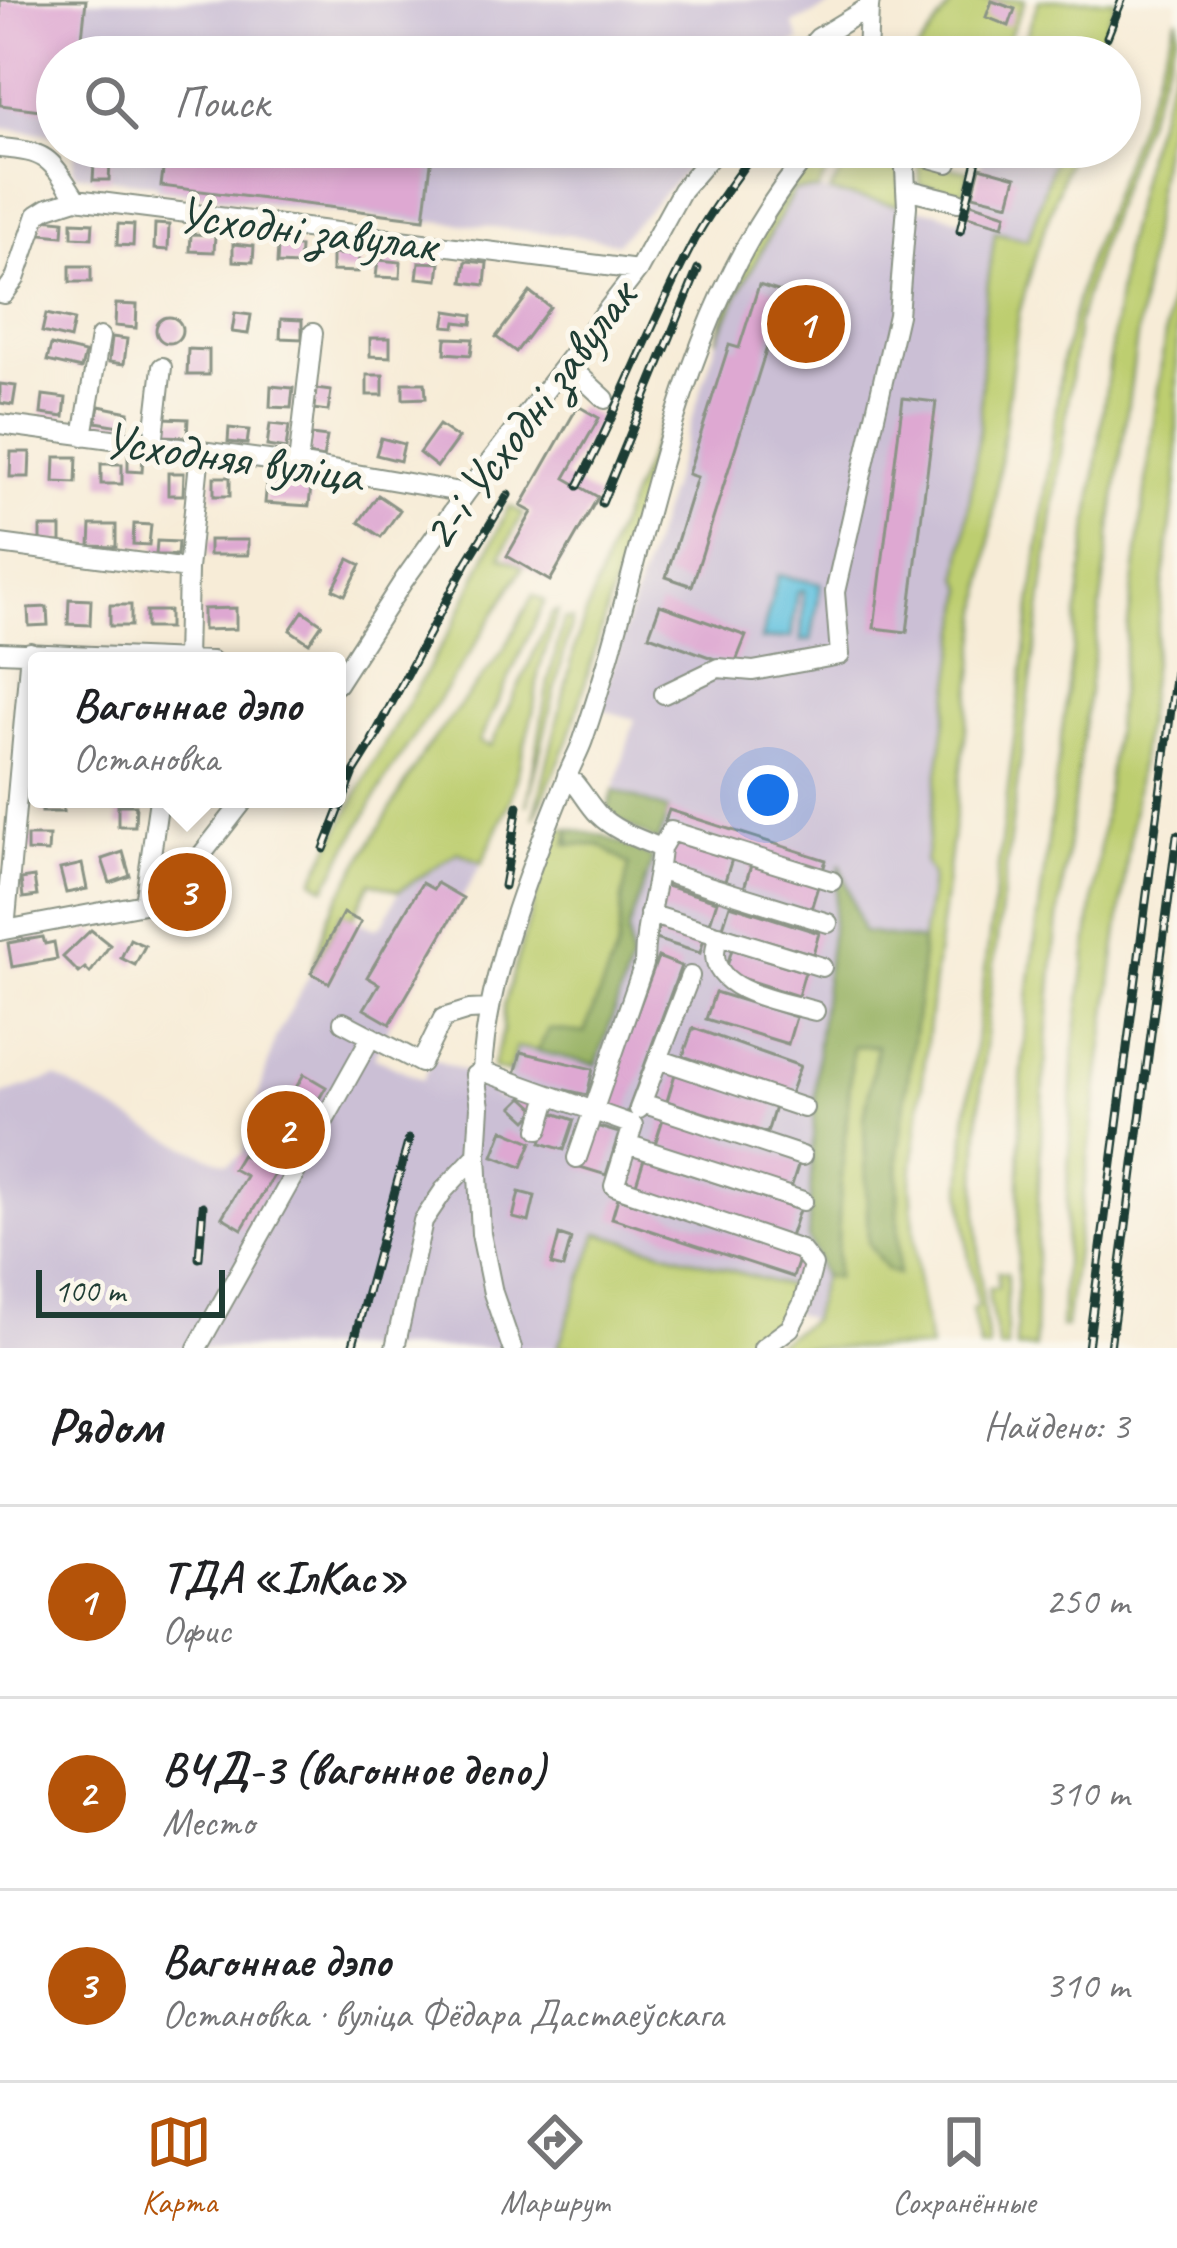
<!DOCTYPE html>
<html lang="ru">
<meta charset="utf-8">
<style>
:root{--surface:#fff;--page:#f2f2f2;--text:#202124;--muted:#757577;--line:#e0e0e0;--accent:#b45309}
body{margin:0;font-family:Caveat,sans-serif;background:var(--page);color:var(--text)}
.scale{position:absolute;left:36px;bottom:30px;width:189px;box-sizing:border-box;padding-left:12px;border:6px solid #1f3d34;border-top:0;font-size:33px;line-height:42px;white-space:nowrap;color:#1f3d34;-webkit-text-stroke:9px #fbf7ec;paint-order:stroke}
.you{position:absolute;left:768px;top:795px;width:42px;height:42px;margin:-30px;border:9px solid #fff;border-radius:50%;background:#1a73e8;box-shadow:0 0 0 18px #1a73e833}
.badge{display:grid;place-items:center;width:78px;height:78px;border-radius:50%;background:var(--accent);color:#fff;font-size:39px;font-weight:700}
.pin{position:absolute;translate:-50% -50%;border:6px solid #fff;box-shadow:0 3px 12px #0006}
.popup{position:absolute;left:28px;top:652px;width:318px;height:156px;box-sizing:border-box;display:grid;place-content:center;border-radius:12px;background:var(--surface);filter:drop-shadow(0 3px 9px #0005);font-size:39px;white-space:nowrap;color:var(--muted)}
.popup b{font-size:45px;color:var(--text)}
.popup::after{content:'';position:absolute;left:50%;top:100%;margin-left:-24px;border:24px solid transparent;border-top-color:var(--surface)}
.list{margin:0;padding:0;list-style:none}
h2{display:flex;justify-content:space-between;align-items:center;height:156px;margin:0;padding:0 48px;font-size:51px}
h2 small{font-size:39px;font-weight:400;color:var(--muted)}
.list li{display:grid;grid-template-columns:78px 1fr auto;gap:36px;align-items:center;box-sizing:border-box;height:192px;padding:0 48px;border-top:3px solid var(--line)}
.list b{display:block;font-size:45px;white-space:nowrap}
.list p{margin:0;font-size:39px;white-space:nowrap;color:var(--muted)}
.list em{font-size:39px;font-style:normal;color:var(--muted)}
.icon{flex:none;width:66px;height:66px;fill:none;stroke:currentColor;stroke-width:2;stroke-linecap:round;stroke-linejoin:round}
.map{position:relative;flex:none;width:1177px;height:1348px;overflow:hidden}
.search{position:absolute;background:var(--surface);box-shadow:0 6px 18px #0003;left:36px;right:36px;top:36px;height:132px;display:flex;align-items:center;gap:30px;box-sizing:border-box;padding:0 42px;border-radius:66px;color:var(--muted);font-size:45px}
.sheet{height:732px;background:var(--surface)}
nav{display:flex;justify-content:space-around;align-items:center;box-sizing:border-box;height:168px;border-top:3px solid var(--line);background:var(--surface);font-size:33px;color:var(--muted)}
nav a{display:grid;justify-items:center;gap:6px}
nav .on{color:var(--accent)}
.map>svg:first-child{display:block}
.industrial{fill:#cbbfd5}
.green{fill:#bdce70;stroke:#6e8652;stroke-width:3}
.forest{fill:#96b162;stroke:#5a774b;stroke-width:3}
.water{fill:#61c1df;stroke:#407f8a;stroke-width:3}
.building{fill:#dea8d2}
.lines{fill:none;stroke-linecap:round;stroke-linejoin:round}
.minor-casing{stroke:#8b9486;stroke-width:22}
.minor{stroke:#fff;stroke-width:18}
.rail-casing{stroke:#1f3d34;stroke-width:9}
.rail{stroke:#fbf7ec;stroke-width:4.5;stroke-dasharray:14;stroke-linecap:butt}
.labels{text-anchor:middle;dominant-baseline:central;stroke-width:10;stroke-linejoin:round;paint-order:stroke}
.street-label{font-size:51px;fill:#1f3d34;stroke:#fbf7ec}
</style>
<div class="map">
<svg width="1177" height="1348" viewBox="0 0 1177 1348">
<rect width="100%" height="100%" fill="#fbf7ec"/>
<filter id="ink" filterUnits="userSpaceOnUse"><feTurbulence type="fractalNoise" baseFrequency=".00833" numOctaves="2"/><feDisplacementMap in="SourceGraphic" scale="24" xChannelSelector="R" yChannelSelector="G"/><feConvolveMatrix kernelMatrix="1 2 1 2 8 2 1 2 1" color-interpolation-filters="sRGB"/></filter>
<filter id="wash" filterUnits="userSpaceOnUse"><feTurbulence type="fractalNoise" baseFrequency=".004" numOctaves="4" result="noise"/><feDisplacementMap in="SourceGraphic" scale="48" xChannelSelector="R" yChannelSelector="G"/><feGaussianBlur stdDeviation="2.7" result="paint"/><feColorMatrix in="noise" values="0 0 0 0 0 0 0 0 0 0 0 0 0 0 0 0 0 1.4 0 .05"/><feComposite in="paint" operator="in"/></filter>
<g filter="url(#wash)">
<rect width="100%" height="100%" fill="#f7ecd7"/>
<path class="industrial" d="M0,0H842L793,24L800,41L775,51L777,57H57V135L0,128Z
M76,147H707L617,243L585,237L433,221L429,224L156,189V185L76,174L73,168Z
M986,147H1058L1028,241L995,233L984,312L980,427L959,577L965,588L925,862L933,875L922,941L863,932L840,868L818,1043L808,1237L823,1276L811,1320L598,1233L558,1348H0V1095L56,1077L145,1127L204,1155L228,1164L242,1154L275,1039L343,913L375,929L383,924L399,891L458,852L482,863L390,1024L374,1057L423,1080L432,1059L475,1075L501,1101L516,1047L631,962L628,930L668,810L614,790L635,719L599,709L717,341L739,292L794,189L830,192L936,212L962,220L967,216Z"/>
<path class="green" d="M955,0H1025L1000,57H913Z
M1039,0H1116L1094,57H1018Z
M1177,17V32C1144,129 1102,224 1078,324C1056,493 1034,662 1011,831C989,1002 961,1175 989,1348H980L972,1309L978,1307L968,1253L962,1189L966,1120L1062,362L1085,269Z
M1177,56V78L1161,160L1058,919C1042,1063 1037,1203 1035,1348H1016L1021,1084L1029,989L1124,248L1147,149Z
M855,147H900L902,206L830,192Z
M1058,147H1073L1037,250L1019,313L933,987L911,1184L918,1285L930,1348H769L811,1320L823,1276L836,1277L840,1197L853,1045L878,1046L864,1119L898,1274V1152L921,979L922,941L932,875L925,862L965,589L959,577L980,427L984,312L995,232L1028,240Z
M919,161L969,171L964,192L920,185Z
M813,166L826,173L818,190H794L739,292L717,340L736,274L796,175Z
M1177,240V478L1066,1327H1061L1074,1049Z
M663,421L568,741L534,818L576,643L612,541Z
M509,506L523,513L501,556L523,567L467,658L388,775L325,888L313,880L372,765L455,622Z
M533,595L545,601L479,742L491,746L553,612L558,611L538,674L534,709L510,801L482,863L458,852L399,891L371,882L353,918L342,913L311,973L328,916L425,750L504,650Z
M564,619L572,620L527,806L548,683Z
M556,827L569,829L566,844L600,845L629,865L622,900L618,947L584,1034L549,1030L537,1051L516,1047L509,1073L492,1068L503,1031L504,1005Z
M598,1233L801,1290L784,1325L754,1348H558Z
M998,1272L1007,1273V1348H999L989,1300V1288H998Z"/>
<path class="forest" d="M614,790L669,810L658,842L606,813Z
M569,829L602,835L653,858L628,930L631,962L596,1065L537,1051L549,1029L584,1033L618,947L622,900L629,865L600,845H569Z
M840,864L863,932L922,941L921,979L898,1152V1275L887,1270L868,1243L864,1119L877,1046H853L840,1197L836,1278L823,1276L808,1238L818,1043Z"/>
<path class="water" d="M778,575L821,584L811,640L801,641L804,590L798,591L791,637L761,640Z"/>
<g id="blocks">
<path class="building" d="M0,0H86L80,57H57V112L0,105Z
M992,1L1015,9L1009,26L986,17Z
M95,147H111L109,180H93Z
M166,147H366L432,155L424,219L161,186Z
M980,167L1016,177L1009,204L973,195Z
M971,203L1006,214L1003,226L967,216Z
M42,219L64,221L63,236L41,234Z
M72,222L93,223L92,238L72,237Z
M118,224L134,225L133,246L117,245Z
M155,224L169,225L168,250L154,249Z
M191,234L215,235L214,252L190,251Z
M233,244L254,246L253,262L233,261Z
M278,246L300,247L299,265L277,264Z
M332,254L359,255L358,272L332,271Z
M378,260L401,262L400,278L376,277Z
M466,261L487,263L485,285L463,282Z
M419,262L440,263L438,280L417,278Z
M70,266H91V282H70Z
M759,285L784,293L692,586L666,577L697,477L688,474L729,345L739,348Z
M530,292L550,307L516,352L496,337Z
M116,304L137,305L136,328L115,326Z
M447,311L473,315L472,324L456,322L455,327L444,326Z
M806,312L824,317L814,355L796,350Z
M235,313L251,315L248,334L232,332Z
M46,314L74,320L70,339L42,332Z
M156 330a13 13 0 1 1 26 0a13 13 0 1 1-26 0Z
M281,319L302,320V339L280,338Z
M112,337L127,339L124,364L109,362Z
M370,338H390V357L370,356Z
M446,338L473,339L471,355L445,353Z
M51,345L85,353L81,369L47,361Z
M188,349L209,350V375H187Z
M367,375H383V395H367Z
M403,383H425L426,398L403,399Z
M0,384L16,386L13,405L0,403Z
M271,386L293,388L291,408L270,407Z
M316,389L331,391L328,411L313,409Z
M43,395L66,398L64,417L41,414Z
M903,398L936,402L907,632L874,628Z
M99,406L129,412L126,427L96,422Z
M578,406L599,418L565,478L598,497L550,581L507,556L532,512L521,506Z
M163,418L188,419L187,437L162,436Z
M270,424L289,426L286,449L267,446Z
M439,425L458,438L437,467L419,453Z
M229,428L249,430L247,444L228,442Z
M311,435L327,437L323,458L308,455Z
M381,438L404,444L400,461L376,455Z
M11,452H30L29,477H10Z
M128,454L143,455L142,472L128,471Z
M55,457H77L76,483L54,482Z
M101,464H122V484H101Z
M168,473H184L183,495H168Z
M214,477H230V496H214Z
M267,482L311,486L309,506L265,503Z
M378,495L400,510L381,537L359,522Z
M134,524L151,525L149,545L133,544Z
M91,525H116V547L90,546Z
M40,527H61V542H40Z
M209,540H248V555H209Z
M157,541L178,542L177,555H156Z
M349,559L361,565L345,595L333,589Z
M69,599L91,600L90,625L68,624Z
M110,605H131V626H110Z
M660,605L746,636L734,666L649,635Z
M47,607L48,625L29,626L28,608Z
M236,608V629L203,630V609Z
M146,611H169V628H146Z
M303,611L322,624L309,643L290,630Z
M42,799H63V812H42Z
M118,805H136L135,826H118Z
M669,810L826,860L823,870L665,821Z
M27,836H49L48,852L27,851Z
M672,841L732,859L724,884L664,866Z
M123,852L130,876L110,883L102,859Z
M752,862L819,883L811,909L744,888Z
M82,864L87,889L66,893L60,869Z
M34,877L37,896L23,898L21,879Z
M422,883L433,889L437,883L463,898L390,1024L364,1009L379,984L367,977Z
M663,885L717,901L709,926L656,910Z
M730,905L819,933L813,954L723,927Z
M343,913L361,922L329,983L311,973Z
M659,926L704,939L700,953L655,939Z
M91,930L110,945L90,973L85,968L79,973L63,957Z
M43,937L45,944L54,942L57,959L12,967L8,943Z
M130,939L145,946L135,965L121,958Z
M732,949L805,972L798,996L725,973Z
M658,957L681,966L627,1113L603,1105Z
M715,992L796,1017L788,1044L706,1019Z
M693,1028L800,1066L790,1094L683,1056Z
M521,1052L593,1069L587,1095L514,1078Z
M304,1074L326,1087L242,1229L222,1217L246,1176L233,1169L242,1154L253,1161Z
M675,1074L775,1107L767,1133L667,1101Z
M523,1097L537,1110L527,1120L513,1107Z
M551,1112L574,1120L564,1150L541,1143Z
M663,1119L799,1163L791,1188L655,1144Z
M593,1125L619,1133L606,1175L580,1167Z
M503,1130L532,1142L522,1167L493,1156Z
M644,1159L799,1210L790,1237L635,1187Z
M519,1192L535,1196L529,1222L513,1218Z
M618,1198L800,1257L793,1277L612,1218Z
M559,1235L571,1239L563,1268L551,1265Z"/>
</g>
</g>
<g filter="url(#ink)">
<use href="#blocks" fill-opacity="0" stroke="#8b9486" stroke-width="3"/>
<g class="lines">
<g class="minor-casing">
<path id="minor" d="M801,57L818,38L869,7L870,0
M867,57L869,7
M904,147L906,189L958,202
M0,148C49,152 50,158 76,199L638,270
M904,151L948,163L953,147
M0,293L4,294L15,279L37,215L48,208L76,199
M567,364L605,399
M0,424L298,464L466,493
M83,436L100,337
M153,445L162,367
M298,464L313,333
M0,544L188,569
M0,652L212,661
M186,661L188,569L200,452
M337,684L404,580L466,493L638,270L682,190L719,147
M664,694L718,668L753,671L840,655L835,592L898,315L907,206L906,189
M567,775C581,788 587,803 599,815C616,832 640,839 661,848C658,890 644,921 644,964L577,1158
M661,848L671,831L832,881
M660,871L828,923
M144,904L159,799
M649,914L822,967
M5,930L30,652
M0,931L144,904L182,880L245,799
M719,935C717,941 715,948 715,954C715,993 785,1002 815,1011
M343,1022L421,1063L443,1018L469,1010L488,1009
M658,1059L804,1108
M482,1071L633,1125L614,1186L801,1250L813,1265L803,1303L790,1328L763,1348
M642,1103L802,1156
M639,1109L690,976
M539,1129L549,1095
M627,1144L803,1201
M477,1155L481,1234L493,1293L512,1348
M197,1348L371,1037
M395,1348L423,1221L444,1190L477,1155L480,1107L475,1075L482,1071C487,976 529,870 565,782C570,767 578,754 583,740C652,541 672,312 814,147"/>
</g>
<use href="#minor" class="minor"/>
<g class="rail-casing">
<path id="rail" d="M1107,37L1122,0
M960,231L980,147
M578,486C621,405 652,319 695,239C711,209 734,181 753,153
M602,503L698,269
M372,740L467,562L508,495
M324,849L354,772L382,727
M504,886L518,806
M199,1258L203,1206
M352,1348L409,1139
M1088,1348L1177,663
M1110,1348L1177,835"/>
</g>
<use href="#rail" class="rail"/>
</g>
</g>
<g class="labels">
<g class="street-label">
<text transform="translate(307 229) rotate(7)">Усходні завулак</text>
<text transform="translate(528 415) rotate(-53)">2-і Усходні завулак</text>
<text transform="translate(233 457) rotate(8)">Усходняя вуліца</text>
</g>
</g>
</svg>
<div class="scale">100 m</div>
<div class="you"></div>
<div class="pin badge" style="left:806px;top:324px">1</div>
<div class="pin badge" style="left:286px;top:1130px">2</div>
<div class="pin badge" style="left:187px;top:892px">3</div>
<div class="popup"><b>Вагоннае дэпо</b>Остановка</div>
<div class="search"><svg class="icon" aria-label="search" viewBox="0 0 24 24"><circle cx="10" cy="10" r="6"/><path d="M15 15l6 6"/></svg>Поиск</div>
</div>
<section class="sheet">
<h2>Рядом<small>Найдено: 3</small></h2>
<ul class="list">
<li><span class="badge">1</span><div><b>ТДА «ІлКас»</b><p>Офис</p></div><em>250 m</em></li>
<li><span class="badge">2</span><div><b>ВЧД-3 (вагонное депо)</b><p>Место</p></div><em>310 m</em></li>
<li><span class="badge">3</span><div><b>Вагоннае дэпо</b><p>Остановка · вуліца Фёдара Дастаеўскага</p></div><em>310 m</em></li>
</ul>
</section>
<nav>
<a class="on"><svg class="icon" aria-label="map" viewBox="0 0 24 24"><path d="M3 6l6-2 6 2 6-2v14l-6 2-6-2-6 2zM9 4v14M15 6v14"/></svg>Карта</a>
<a><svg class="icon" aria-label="directions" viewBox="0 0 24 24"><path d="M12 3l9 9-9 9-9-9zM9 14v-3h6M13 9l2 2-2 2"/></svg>Маршрут</a>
<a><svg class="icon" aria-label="saved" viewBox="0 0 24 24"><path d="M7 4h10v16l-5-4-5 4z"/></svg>Сохранённые</a>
</nav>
